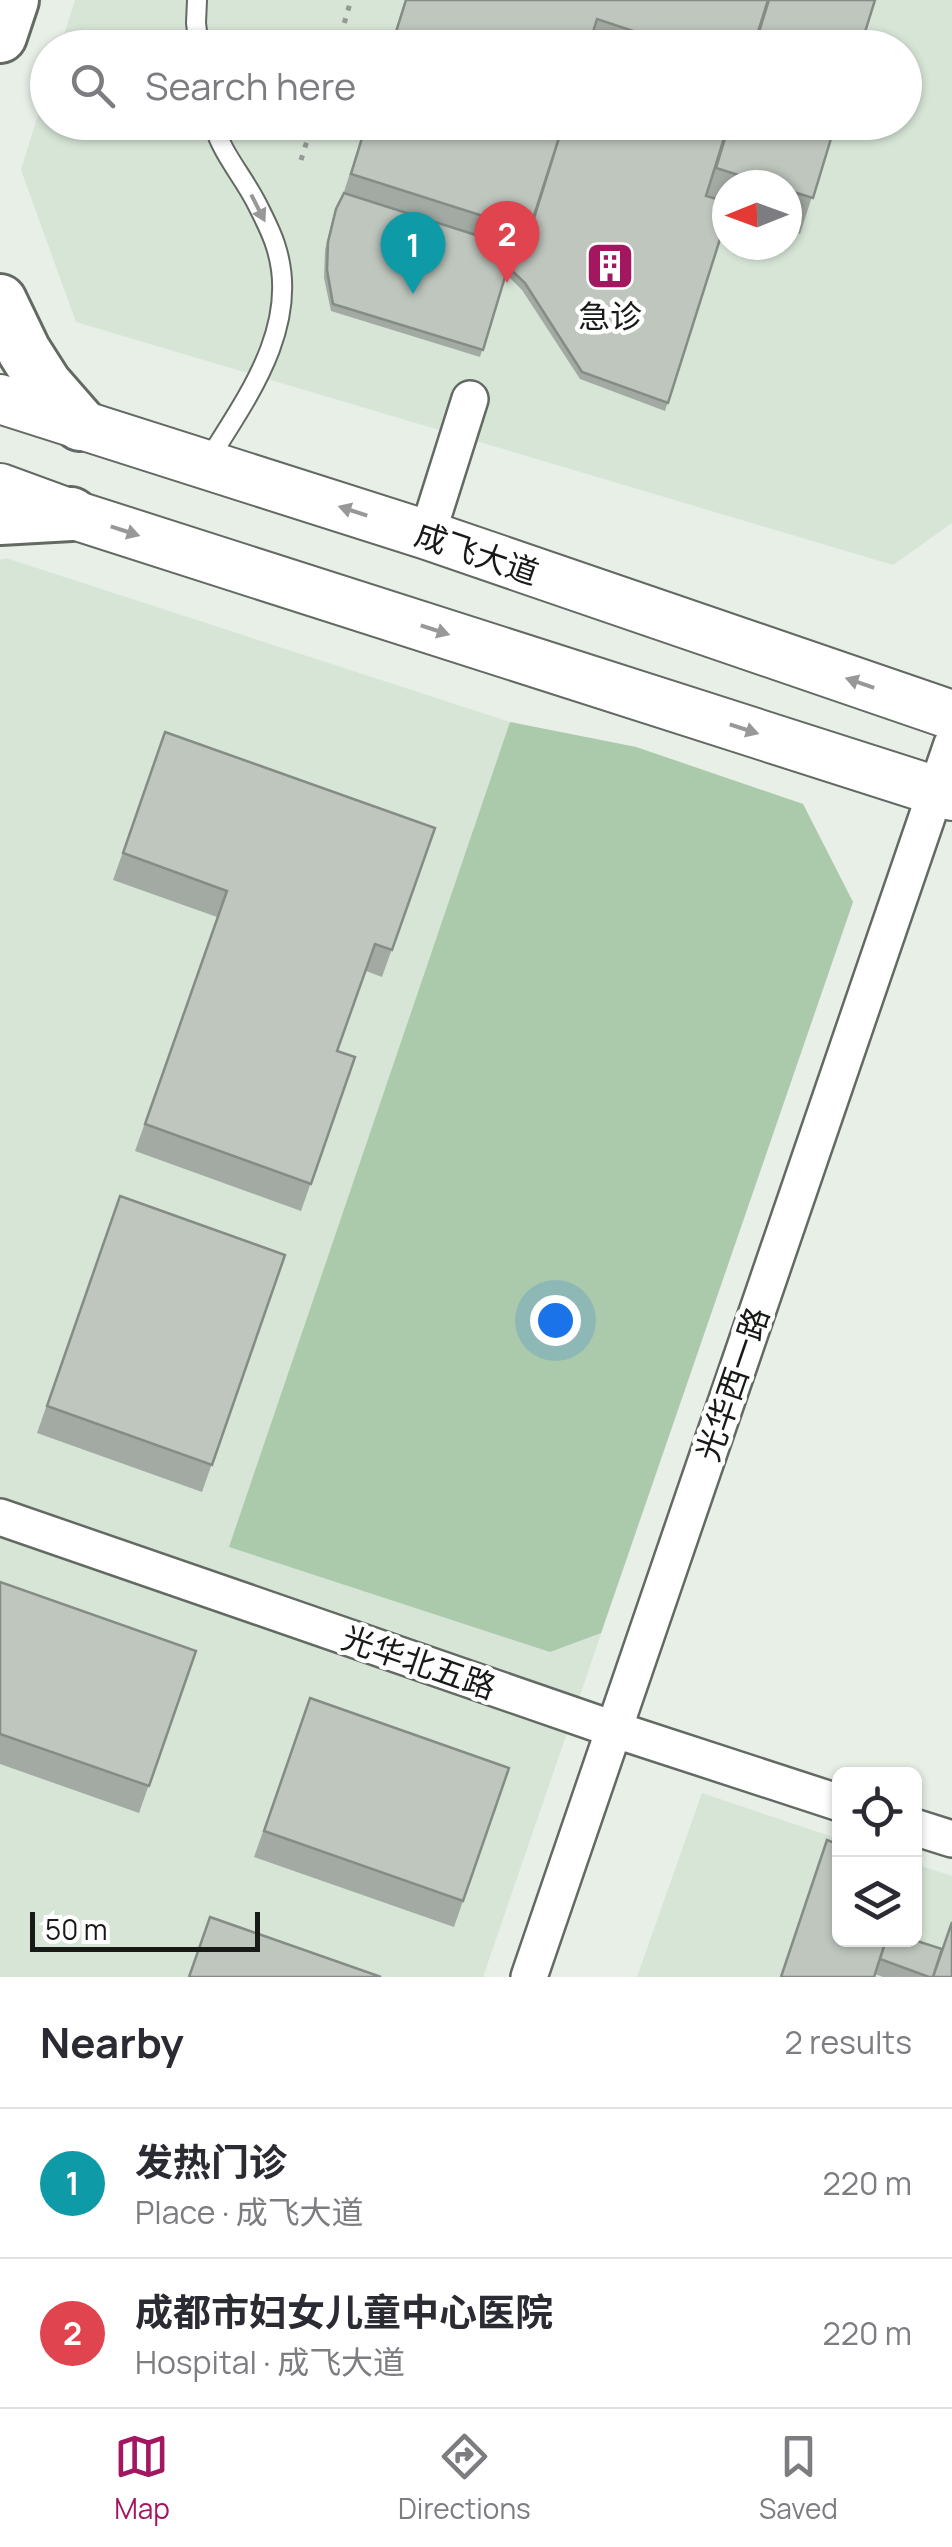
<!DOCTYPE html>
<meta charset="utf-8">
<style>
:root{--surface:#fff;--page:#f7f7f7;--text:#2b2b33;--muted:#7c7c81;--line:#e1e1e2;--accent:#a21760}
body{margin:0;font-family:Manrope,"Noto Sans SC",sans-serif;background:var(--page);color:var(--text)}
.controls{position:absolute;right:30px;bottom:30px;display:grid;overflow:hidden;border-radius:15px;box-shadow:0 2px 8px #0004}
.controls button{width:90px;height:90px;display:grid;place-items:center;padding:0;border:0;border-bottom:2px solid var(--line);background:var(--surface);color:var(--text);font:50px sans-serif}
.compass{position:absolute;left:712px;top:170px;width:90px;height:90px;border-radius:50%;background:var(--surface);box-shadow:0 2px 8px #0004;rotate:269deg}
.scale{position:absolute;left:30px;bottom:25px;width:230px;box-sizing:border-box;padding-left:10px;border:5px solid #171a17;border-top:0;font-size:28px;line-height:35px;white-space:nowrap;color:#171a17;-webkit-text-stroke:8px #fff;paint-order:stroke}
.you{position:absolute;left:555px;top:1320px;width:35px;height:35px;margin:-25px;border:8px solid #fff;border-radius:50%;background:#1a73e8;box-shadow:0 0 0 15px #1a73e833}
.badge{display:grid;place-items:center;width:65px;height:65px;border-radius:50%;background:var(--accent);color:#fff;font-size:32px;font-weight:700}
.pin{position:absolute;translate:-50% -82px;filter:drop-shadow(0 2px 5px #0008)}
.pin::after{content:'';position:absolute;top:52px;width:35px;height:30px;background:inherit;clip-path:polygon(0 0,100% 0,50% 100%)}
.list{margin:0;padding:0;list-style:none}
h2{display:flex;justify-content:space-between;align-items:center;height:130px;margin:0;padding:0 40px;font-size:42px}
h2 small{font-size:32px;font-weight:400;color:var(--muted)}
.list li{display:grid;grid-template-columns:65px 1fr auto;gap:30px;align-items:center;box-sizing:border-box;height:150px;padding:0 40px;border-top:2px solid var(--line)}
.list b{display:block;font-size:38px;white-space:nowrap}
.list p{margin:0;font-size:32px;white-space:nowrap;color:var(--muted)}
.list em{font-size:32px;font-style:normal;color:var(--muted)}
.icon{flex:none;width:55px;height:55px;fill:none;stroke:currentColor;stroke-width:2;stroke-linecap:round;stroke-linejoin:round}
.map{position:relative;flex:none;width:952px;height:1977px;overflow:hidden}
.search{position:absolute;background:var(--surface);box-shadow:0 2px 8px #0004;left:30px;right:30px;top:30px;height:110px;display:flex;align-items:center;gap:25px;box-sizing:border-box;padding:0 35px;border-radius:55px;color:var(--muted);font-size:38px}
.sheet{height:430px;background:var(--surface)}
nav{display:flex;justify-content:space-around;align-items:center;box-sizing:border-box;height:140px;border-top:2px solid var(--line);background:var(--surface);font-size:28px;color:var(--muted)}
nav a{display:grid;justify-items:center;gap:5px}
nav .on{color:var(--accent)}
.map>svg:first-child{display:block}
.built{fill:#d7e5d7;fill-rule:evenodd}
.green{fill:#aacaab}
.lines{fill:none;stroke-linecap:round;stroke-linejoin:round}
.service-casing{stroke:#636a63;stroke-width:22}
.minor-casing{stroke:#636a63;stroke-width:40}
.secondary-casing{stroke:#636a63;stroke-width:52}
.primary-casing{stroke:#636a63;stroke-width:58}
.path{stroke:#939993;stroke-width:5;stroke-dasharray:5 8;stroke-linecap:butt}
.service{stroke:#fff;stroke-width:18}
.minor{stroke:#fff;stroke-width:35}
.secondary{stroke:#fff;stroke-width:48}
.primary{stroke:#fff;stroke-width:52}
.wall{fill:#a3aaa3}
.building{fill:#bec6be;stroke:#858b85;stroke-width:2.5}
.oneway{fill:#979897}
.labels{text-anchor:middle;dominant-baseline:central;stroke-width:9;stroke-linejoin:round;paint-order:stroke}
.poi-label{font-size:32px;fill:#171a17;stroke:#fff}
.street-label{font-size:32px;fill:#171a17;stroke:#fff}
</style>
<div class="map">
<svg width="952" height="1977" viewBox="0 0 952 1977">
<rect width="100%" height="100%" fill="#e7efe7"/>
<path class="built" d="M75,0H952V523L893,565L76,322L21,170L47,86L48,122H904V48L60,47ZM727,185H787V245H727Z
M6,558L510,722L636,747L803,804L853,902L483,1977H0V560Z
M702,1793L839,1839L840,1940H914L915,1864L952,1876V1977H637Z"/>
<path class="green" d="M510,722L636,747L803,804L853,902L601,1633L550,1652L229,1547Z"/>
<g class="lines">
<g class="service-casing">
<path id="service" d="M197,0L196,23L199,48
M207,462C246,399 301,326 276,247C272,233 264,218 257,204C243,176 221,153 213,122"/>
</g>
<g class="minor-casing">
<path id="minor" d="M427,535L470,399
M0,1517L613,1729L840,1803
M914,1827L952,1839
M529,1977L952,744"/>
</g>
<g class="secondary-casing">
<path id="secondary" d="M0,399L427,535L952,715
M0,488L71,514L952,796"/>
</g>
<g class="primary-casing">
<path id="primary" d="M0,36L12,0
M0,301L24,351L45,384L80,424
M0,518L71,514"/>
</g>
<path class="path" d="M337,48L351,0
M301,160L313,122"/>
<use href="#service" class="service"/>
<use href="#minor" class="minor"/>
<use href="#secondary" class="secondary"/>
<use href="#primary" class="primary"/>
</g>
<path class="wall" d="M405,0H875L860,48H390Z
M366,122H836L800,234L787,230V185H727V217L665,411L580,379L522,290L506,274L480,357L331,311L324,278L325,250L333,217L343,195Z
M165,732L435,828L382,977L366,971L337,1051L355,1057L301,1211L135,1151L217,917L113,880Z
M120,1196L285,1255L202,1492L37,1433Z
M0,1582L196,1651L139,1813L0,1764Z
M310,1698L509,1768L454,1927L254,1857Z
M827,1840L840,1940L952,1977H883L875,1974L874,1977H780Z"/>
<path class="building" d="M406,0H768L753,48H685L597,19L588,48H391Z
M769,0H875L860,48H754Z
M591,39L618,48H588Z
M367,122H564L530,231L351,174Z
M564,122H729L706,196L727,202V217L668,403L582,372L525,283L508,267L483,350L333,304L327,270L328,242L336,209L344,193L523,250Z
M730,122H836L813,198L787,190V185H770L716,168Z
M165,732L435,828L392,950L375,944L337,1051L355,1057L311,1184L145,1124L227,891L123,853Z
M120,1196L285,1255L212,1465L47,1406Z
M0,1582L196,1651L149,1786L0,1734Z
M310,1698L509,1768L463,1901L264,1831Z
M827,1840L840,1845V1940H886L874,1977H781Z
M210,1917L381,1977H189Z
M952,1922V1977H933Z
M886,1940H914L942,1949L933,1977H929L880,1959Z"/>
<defs><path id="oneway-solid" d="M-6-.8H1V-3.2L6.5 0L1 3.2V.8H-6Z" transform="scale(2.5)"/></defs>
<g class="oneway">
<use href="#oneway-solid" transform="translate(258 208) rotate(63)"/>
<use href="#oneway-solid" transform="translate(353 511) rotate(-162)"/>
<use href="#oneway-solid" transform="translate(125 531) rotate(18)"/>
<use href="#oneway-solid" transform="translate(435 630) rotate(18)"/>
<use href="#oneway-solid" transform="translate(860 683) rotate(-161)"/>
<use href="#oneway-solid" transform="translate(744 729) rotate(18)"/>
</g>
<defs>
<g id="building-square" transform="scale(2.5)"><rect x="-9" y="-9" width="18" height="18" rx="4" fill="#a21760" stroke="#fff"/><path d="M-4-6H4V6H1V3H-1V6H-4ZM-2.5-4.3h1.7v1.8h-1.7ZM.8-4.3h1.7v1.8H.8ZM-2.5-1h1.7V.8h-1.7ZM.8-1h1.7V.8H.8Z" fill="#fff"/></g>
</defs>
<g fill-rule="evenodd">
<use href="#building-square" x="610" y="266"/>
</g>
<g class="labels">
<g class="poi-label">
<text x="610" y="316">急诊</text>
</g>
<g class="street-label">
<text transform="translate(477 553) rotate(19)">成飞大道</text>
<text transform="translate(732 1384) rotate(-71)">光华西一路</text>
<text transform="translate(419 1662) rotate(19)">光华北五路</text>
</g>
</g>
</svg>
<div class="controls">
<button><svg class="icon" aria-label="locate" viewBox="0 0 24 24"><circle cx="12" cy="12" r="6"/><path d="M12 2v4M12 18v4M2 12h4M18 12h4"/></svg></button>
<button><svg class="icon" aria-label="layers" viewBox="0 0 24 24"><path d="M12 4l9 5-9 5-9-5zM3 14l9 5 9-5"/></svg></button>
</div>
<svg class="compass" viewBox="-18 -18 36 36"><path d="M0-13l5 13h-10z" fill="#e53935"/><path d="M0 13l5-13h-10z" fill="#7c7c81"/></svg>
<div class="scale">50 m</div>
<div class="you"></div>
<div class="pin badge" style="left:413px;top:294px;background:#0f9aa8">1</div>
<div class="pin badge" style="left:507px;top:283px;background:#e0444e">2</div>
<div class="search"><svg class="icon" aria-label="search" viewBox="0 0 24 24"><circle cx="10" cy="10" r="6"/><path d="M15 15l6 6"/></svg>Search here</div>
</div>
<section class="sheet">
<h2>Nearby<small>2 results</small></h2>
<ul class="list">
<li><span class="badge" style="background:#0f9aa8">1</span><div><b>发热门诊</b><p>Place · 成飞大道</p></div><em>220 m</em></li>
<li><span class="badge" style="background:#e0444e">2</span><div><b>成都市妇女儿童中心医院</b><p>Hospital · 成飞大道</p></div><em>220 m</em></li>
</ul>
</section>
<nav>
<a class="on"><svg class="icon" aria-label="map" viewBox="0 0 24 24"><path d="M3 6l6-2 6 2 6-2v14l-6 2-6-2-6 2zM9 4v14M15 6v14"/></svg>Map</a>
<a><svg class="icon" aria-label="directions" viewBox="0 0 24 24"><path d="M12 3l9 9-9 9-9-9zM9 14v-3h6M13 9l2 2-2 2"/></svg>Directions</a>
<a><svg class="icon" aria-label="saved" viewBox="0 0 24 24"><path d="M7 4h10v16l-5-4-5 4z"/></svg>Saved</a>
</nav>
